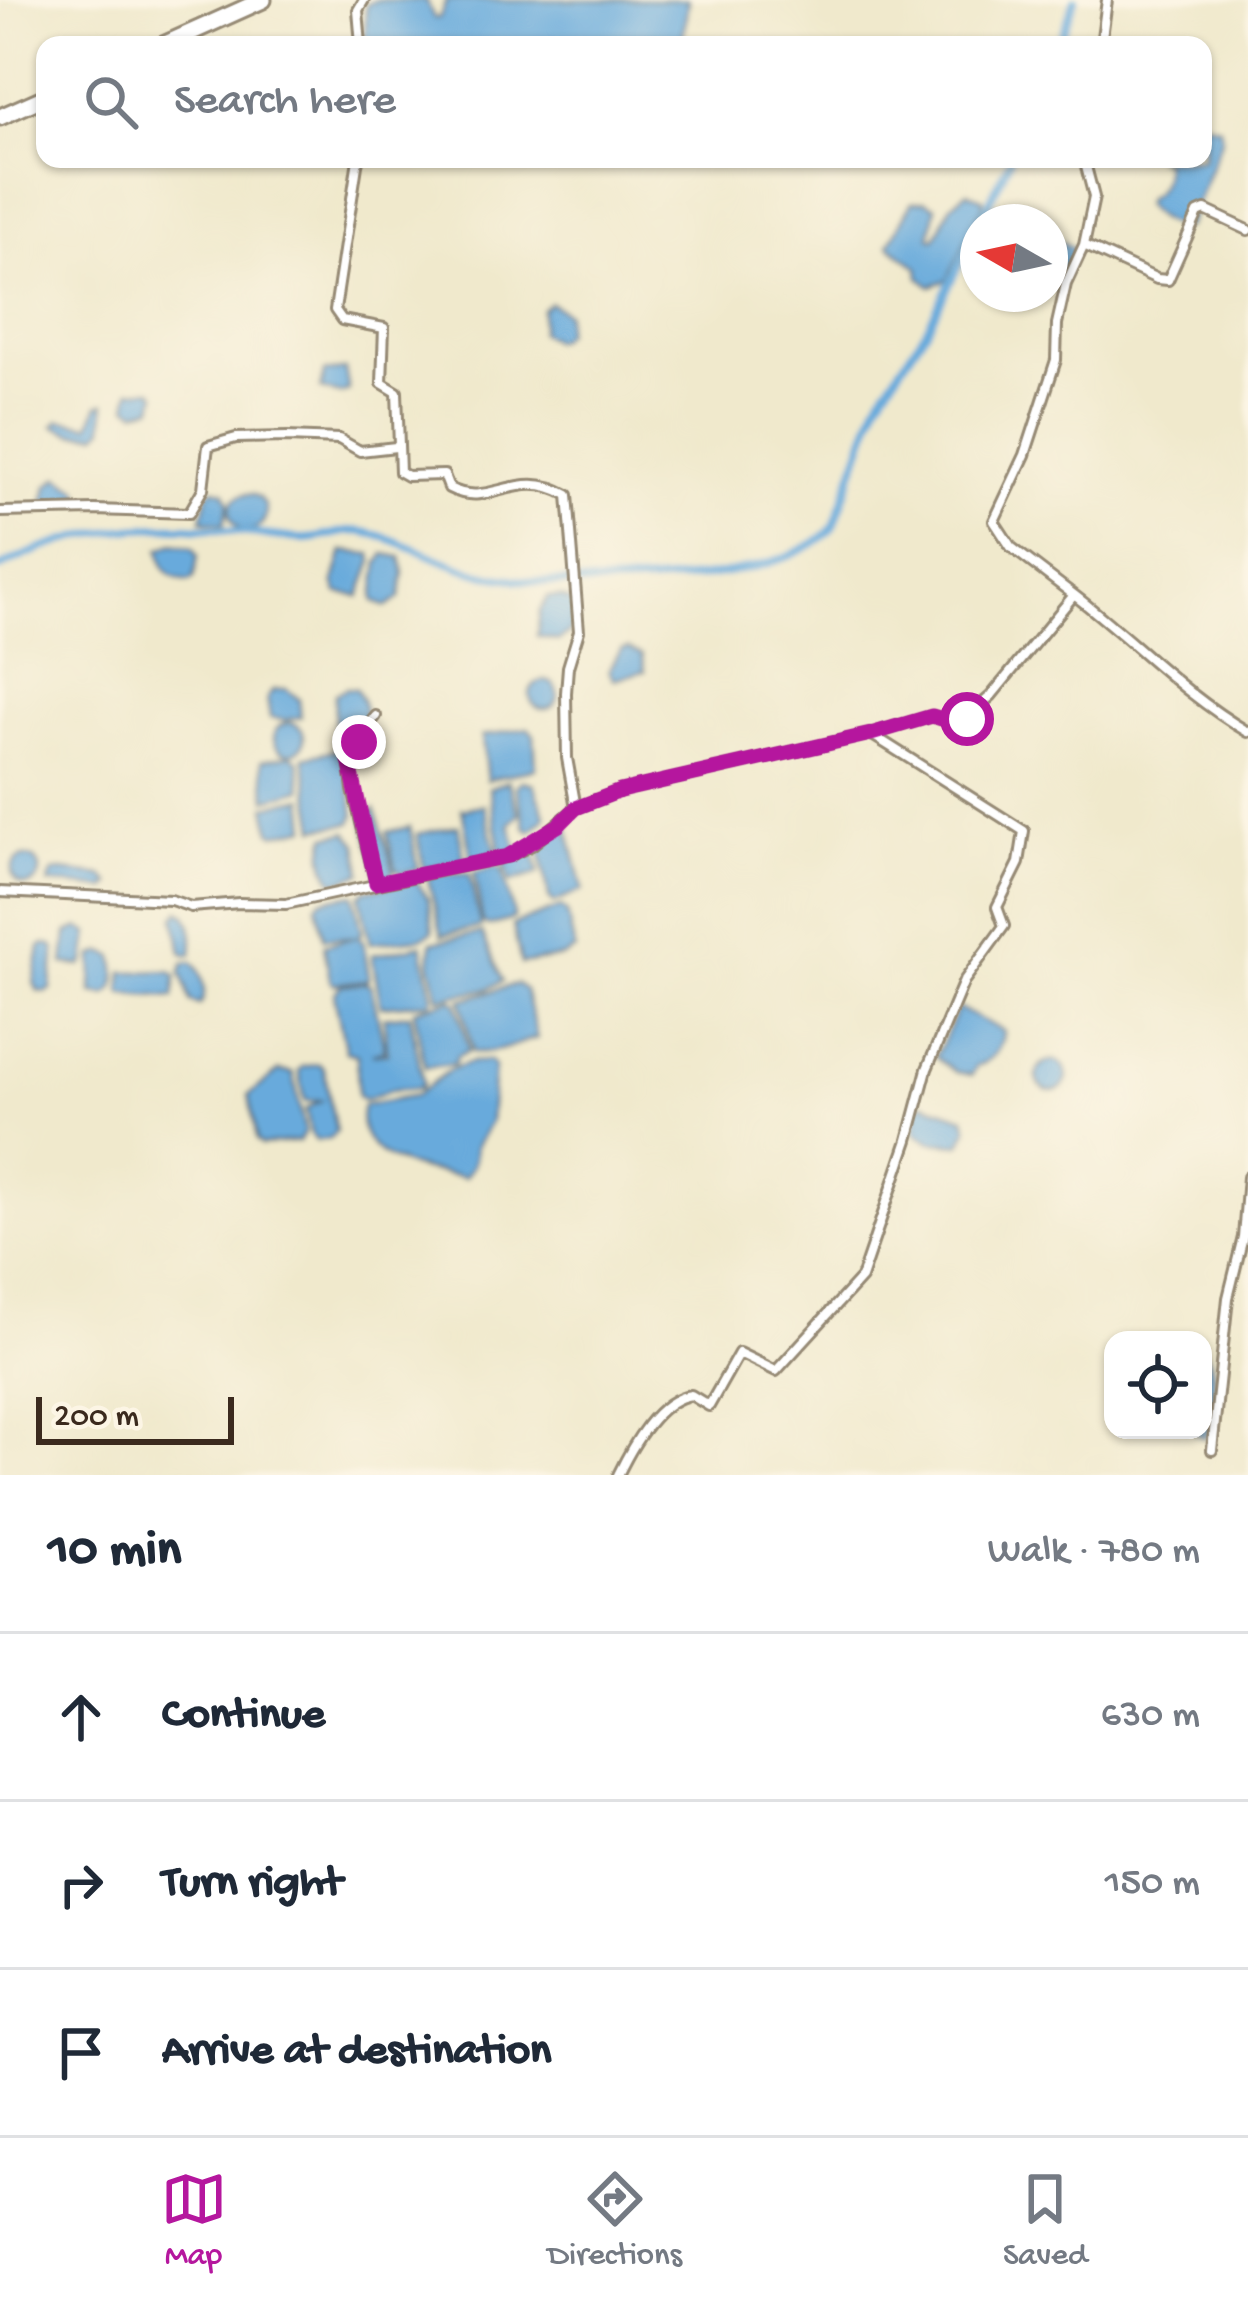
<!DOCTYPE html>
<meta charset="utf-8">
<style>
:root{--surface:#fff;--page:#f2f2f3;--text:#1f2937;--muted:#747a83;--line:#e0e1e3;--accent:#b5179e}
body{margin:0;font-family:"Gochi Hand",sans-serif;background:var(--page);color:var(--text)}
.controls{position:absolute;right:36px;bottom:36px;display:grid;overflow:hidden;border-radius:24px;box-shadow:0 3px 9px #0004}
.controls button{width:108px;height:108px;display:grid;place-items:center;padding:0;border:0;border-bottom:3px solid var(--line);background:var(--surface);color:var(--text);font:60px sans-serif}
.compass{position:absolute;left:960px;top:204px;width:108px;height:108px;border-radius:50%;background:var(--surface);box-shadow:0 3px 9px #0004;rotate:279deg}
.scale{position:absolute;left:36px;bottom:30px;width:198px;box-sizing:border-box;padding-left:12px;border:6px solid #3b2a1e;border-top:0;font-size:33px;line-height:42px;white-space:nowrap;color:#3b2a1e;-webkit-text-stroke:9px #fcf5e5;paint-order:stroke}
.stop{position:absolute;width:36px;height:36px;margin:-27px;border:9px solid #b5179e;border-radius:50%;background:#fff}
.stop.end{background:#b5179e;border-color:#fff;box-shadow:0 3px 12px #0008}
.list{margin:0;padding:0;list-style:none}
h2{display:flex;justify-content:space-between;align-items:center;height:156px;margin:0;padding:0 48px;font-size:51px}
h2 small{font-size:39px;font-weight:400;color:var(--muted)}
.list li{display:grid;grid-template-columns:78px 1fr auto;gap:36px;align-items:center;box-sizing:border-box;height:168px;padding:0 48px;border-top:3px solid var(--line)}
.list b{display:block;font-size:45px;white-space:nowrap}
.list em{font-size:39px;font-style:normal;color:var(--muted)}
.icon{flex:none;width:66px;height:66px;fill:none;stroke:currentColor;stroke-width:2;stroke-linecap:round;stroke-linejoin:round}
.map{position:relative;flex:none;width:1248px;height:1475px;overflow:hidden}
.search{position:absolute;background:var(--surface);box-shadow:0 3px 9px #0004;left:36px;right:36px;top:36px;height:132px;display:flex;align-items:center;gap:30px;box-sizing:border-box;padding:0 42px;border-radius:24px;color:var(--muted);font-size:45px}
.sheet{height:660px;background:var(--surface)}
nav{display:flex;justify-content:space-around;align-items:center;box-sizing:border-box;height:168px;border-top:3px solid var(--line);background:var(--surface);font-size:33px;color:var(--muted)}
nav a{display:grid;justify-items:center;gap:6px}
nav .on{color:var(--accent)}
.map>svg:first-child{display:block}
.water{fill:#68aadc;stroke:#526a7d;stroke-width:3}
.lines{fill:none;stroke-linecap:round;stroke-linejoin:round}
.canal{stroke:#68aadc;stroke-width:8}
.street-casing{stroke:#968a75;stroke-width:14}
.highway-casing{stroke:#968a75;stroke-width:21}
.street{stroke:#fff;stroke-width:8}
.highway{stroke:#fff;stroke-width:15}
.route{stroke:#b5179e;stroke-width:15}
</style>
<div class="map">
<svg width="1248" height="1475" viewBox="0 0 1248 1475">
<rect width="100%" height="100%" fill="#fcf5e5"/>
<filter id="ink" filterUnits="userSpaceOnUse"><feTurbulence type="fractalNoise" baseFrequency=".00833" numOctaves="2"/><feDisplacementMap in="SourceGraphic" scale="24" xChannelSelector="R" yChannelSelector="G"/><feConvolveMatrix kernelMatrix="1 2 1 2 8 2 1 2 1" color-interpolation-filters="sRGB"/></filter>
<filter id="wash" filterUnits="userSpaceOnUse"><feTurbulence type="fractalNoise" baseFrequency=".004" numOctaves="4" result="noise"/><feDisplacementMap in="SourceGraphic" scale="48" xChannelSelector="R" yChannelSelector="G"/><feGaussianBlur stdDeviation="2.7" result="paint"/><feColorMatrix in="noise" values="0 0 0 0 0 0 0 0 0 0 0 0 0 0 0 0 0 1.4 0 .05"/><feComposite in="paint" operator="in"/></filter>
<g filter="url(#wash)">
<rect width="100%" height="100%" fill="#f0e9cc"/>
<path class="water" d="M377,0H426L434,18H439L447,0H688L682,45H365L366,4Z
M1203,122L1220,127L1222,138L1187,227C1172,229 1154,217 1144,205L1146,199C1161,190 1166,178 1163,161L1156,159H1203Z
M967,192L983,198V207L947,280L931,286L920,277L919,268L889,245L912,202L925,201L936,207L930,237L935,239L952,204Z
M1050,236L1074,249L1066,273L1050,269Z
M550,303L566,313L564,334L554,341L540,333L542,309Z
M345,370L349,391L340,394L321,389L325,372Z
M153,389L157,394L153,407L137,411L128,406L131,390Z
M105,403L104,428L98,434H73L54,426L59,420L90,425L98,405Z
M59,477L80,491L81,503H44L48,486Z
M214,489L224,491L229,502L224,524L202,520L208,493Z
M230 512a18 18 0 1 1 36 0a18 18 0 1 1-36 0Z
M174,543L193,547L198,555L194,578L189,581C168,578 162,569 160,549Z
M343,551L372,554L373,561L360,596L338,593L334,582Z
M385,554L401,557L404,573L400,598L387,607L375,602L374,597L379,563Z
M548,597H561L575,603L570,631L559,641L537,636L540,611Z
M628,648L642,655L645,671L613,679L609,670L621,650Z
M530 695a14 14 0 1 1 28 0a14 14 0 1 1-28 0Z
M346,688L356,689C369,707 366,723 354,741L334,744L335,694Z
M286,689L299,699L301,717L285,720L270,718L267,698L273,690Z
M274 738a15 15 0 1 1 30 0a15 15 0 1 1-30 0Z
M528,728L534,735L536,768L487,780L482,736Z
M335,750L345,759L355,815L352,823L316,828L304,757Z
M291,755L299,761L302,789L267,799L262,760Z
M508,781L519,814L510,824L517,849L501,854L489,788Z
M522,781L534,784L546,817L531,831L526,828L516,786Z
M304,798L307,827L275,834L271,832L266,806Z
M484,805L496,852L472,862L462,809Z
M375,809L394,871L388,878L378,877L363,817Z
M458,826L464,860L424,869L417,834Z
M564,826L568,828L583,890L554,903L549,898L540,848Z
M410,827L418,869L401,873L395,868L387,832Z
M347,832L358,844L362,873L335,882C324,871 321,851 327,836Z
M533,850L539,873L510,882L504,861Z
M12 871a14 14 0 1 1 28 0a14 14 0 1 1-28 0Z
M496,866L502,869L514,915L513,919L489,926L483,923L474,873Z
M62,871L103,876L111,884L107,889L48,883L53,872Z
M469,873L481,927L442,935L428,879L433,874Z
M416,881L428,898L433,931L421,938L370,943L360,896L366,890Z
M354,894L362,932L358,937L363,941L369,976L367,980L334,984L330,980L324,945L356,937L324,938L317,905L321,900Z
M561,907L567,913L575,950L563,957L521,964L513,925Z
M180,910C194,919 194,939 192,954L188,955L182,952L175,917Z
M80,928L89,933L85,962L82,966L64,964L67,933Z
M482,933L503,981L487,989L439,998L430,962L432,942Z
M44,944L52,945L55,950L51,989L47,992L38,991L34,983L40,947Z
M422,945L433,997L430,1002L381,1006L372,955Z
M103,952L114,956C117,969 119,989 106,995L92,993L93,956Z
M192,962C203,971 208,994 200,1005L191,1002L181,971L184,963Z
M171,971L177,976L174,997L124,994L121,991L123,972Z
M366,982L371,986L384,1046L383,1051L372,1054L387,1053L384,1017L410,1014L423,1083L420,1088L390,1090L364,1100L358,1096L357,1055L346,1052L334,994L341,985Z
M517,984L525,990L537,1038C514,1044 499,1054 473,1052L461,1000Z
M452,999L457,1003L469,1051L457,1056L454,1064L425,1067L414,1010Z
M958,1008L1003,1031C1003,1048 992,1061 976,1066L972,1075L956,1072L935,1057Z
M1037 1076a15 15 0 1 1 30 0a15 15 0 1 1-30 0Z
M471,1062L489,1061L494,1067L490,1122L476,1145L473,1165L465,1177C425,1170 349,1163 363,1105L416,1095L451,1069Z
M319,1064L324,1069L336,1132L329,1139L316,1140L311,1134L306,1109L320,1101H305L299,1071L302,1067Z
M279,1071L293,1073L305,1132L299,1141L262,1145L257,1141L249,1095Z
M923,1103L965,1117L968,1129L961,1144L931,1142L915,1132L918,1108Z
M1203,1348C1219,1367 1216,1417 1206,1439L1191,1431L1203,1430Z"/>
<g class="lines">
<path class="canal" d="M1058,45L1075,0
M980,222L1010,159
M0,568C61,534 133,523 202,528C235,530 269,537 302,539C323,540 342,528 364,532C402,539 438,562 475,572C552,593 781,591 834,526L878,401L926,330L978,227"/>
</g>
</g>
<g filter="url(#ink)">
<g class="lines">
<g class="street-casing">
<path id="street" d="M361,45L358,10L364,0
M1101,45L1107,0
M358,159L335,310L342,320L384,328L382,383L397,392L400,472L407,476L444,475L449,488C491,510 517,466 568,495L579,631L568,667L566,693L567,758L576,808
M1084,159L1094,197L1084,245L1157,279L1168,280L1198,213L1205,210L1248,230
M0,512L95,510L189,513L203,489L208,446L236,438L287,437L339,439L360,451L396,447
M1074,595L1011,547L994,521L1025,455L1056,360L1057,324L1066,284L1084,245
M376,883L353,790L348,751L376,716
M0,892L171,900L191,907L239,903L286,904L509,856L532,845L576,808L620,791L871,734L932,716L959,724L991,696L1074,595C1133,640 1184,695 1248,732
M1212,1450L1228,1298L1243,1237L1248,1177
M618,1475C632,1446 657,1400 691,1395L709,1406L739,1353L776,1371L861,1278L908,1140L927,1069L964,981L1004,926L997,907L1019,863L1024,831L871,734"/>
</g>
<g class="highway-casing">
<path id="highway" d="M163,45L263,0
M0,117L45,97"/>
</g>
<use href="#street" class="street"/>
<use href="#highway" class="highway"/>
</g>
</g>
<g class="lines" filter="url(#ink)">
<path class="route" d="M359,742L350,746L349,760L376,883L508,856L559,825L576,808L620,791L871,734L932,716L959,724L967,719"/>
</g>
</svg>
<div class="controls">
<button><svg class="icon" aria-label="locate" viewBox="0 0 24 24"><circle cx="12" cy="12" r="6"/><path d="M12 2v4M12 18v4M2 12h4M18 12h4"/></svg></button>
</div>
<svg class="compass" viewBox="-18 -18 36 36"><path d="M0-13l5 13h-10z" fill="#e53935"/><path d="M0 13l5-13h-10z" fill="#747a83"/></svg>
<div class="scale">200 m</div>
<div class="stop" style="left:967px;top:719px"></div>
<div class="stop end" style="left:359px;top:742px"></div>
<div class="search"><svg class="icon" aria-label="search" viewBox="0 0 24 24"><circle cx="10" cy="10" r="6"/><path d="M15 15l6 6"/></svg>Search here</div>
</div>
<section class="sheet">
<h2>10 min<small>Walk · 780 m</small></h2>
<ul class="list">
<li><svg class="icon" aria-label="ahead" viewBox="0 0 24 24"><path d="M12 20V5M6 11l6-6 6 6"/></svg><div><b>Continue</b></div><em>630 m</em></li>
<li><svg class="icon" aria-label="right" viewBox="0 0 24 24"><path d="M7 20v-9h11M14 6l5 5-5 5"/></svg><div><b>Turn right</b></div><em>150 m</em></li>
<li><svg class="icon" aria-label="arrive" viewBox="0 0 24 24"><path d="M6 21V4h12l-3 4 3 4H6"/></svg><div><b>Arrive at destination</b></div></li>
</ul>
</section>
<nav>
<a class="on"><svg class="icon" aria-label="map" viewBox="0 0 24 24"><path d="M3 6l6-2 6 2 6-2v14l-6 2-6-2-6 2zM9 4v14M15 6v14"/></svg>Map</a>
<a><svg class="icon" aria-label="directions" viewBox="0 0 24 24"><path d="M12 3l9 9-9 9-9-9zM9 14v-3h6M13 9l2 2-2 2"/></svg>Directions</a>
<a><svg class="icon" aria-label="saved" viewBox="0 0 24 24"><path d="M7 4h10v16l-5-4-5 4z"/></svg>Saved</a>
</nav>
